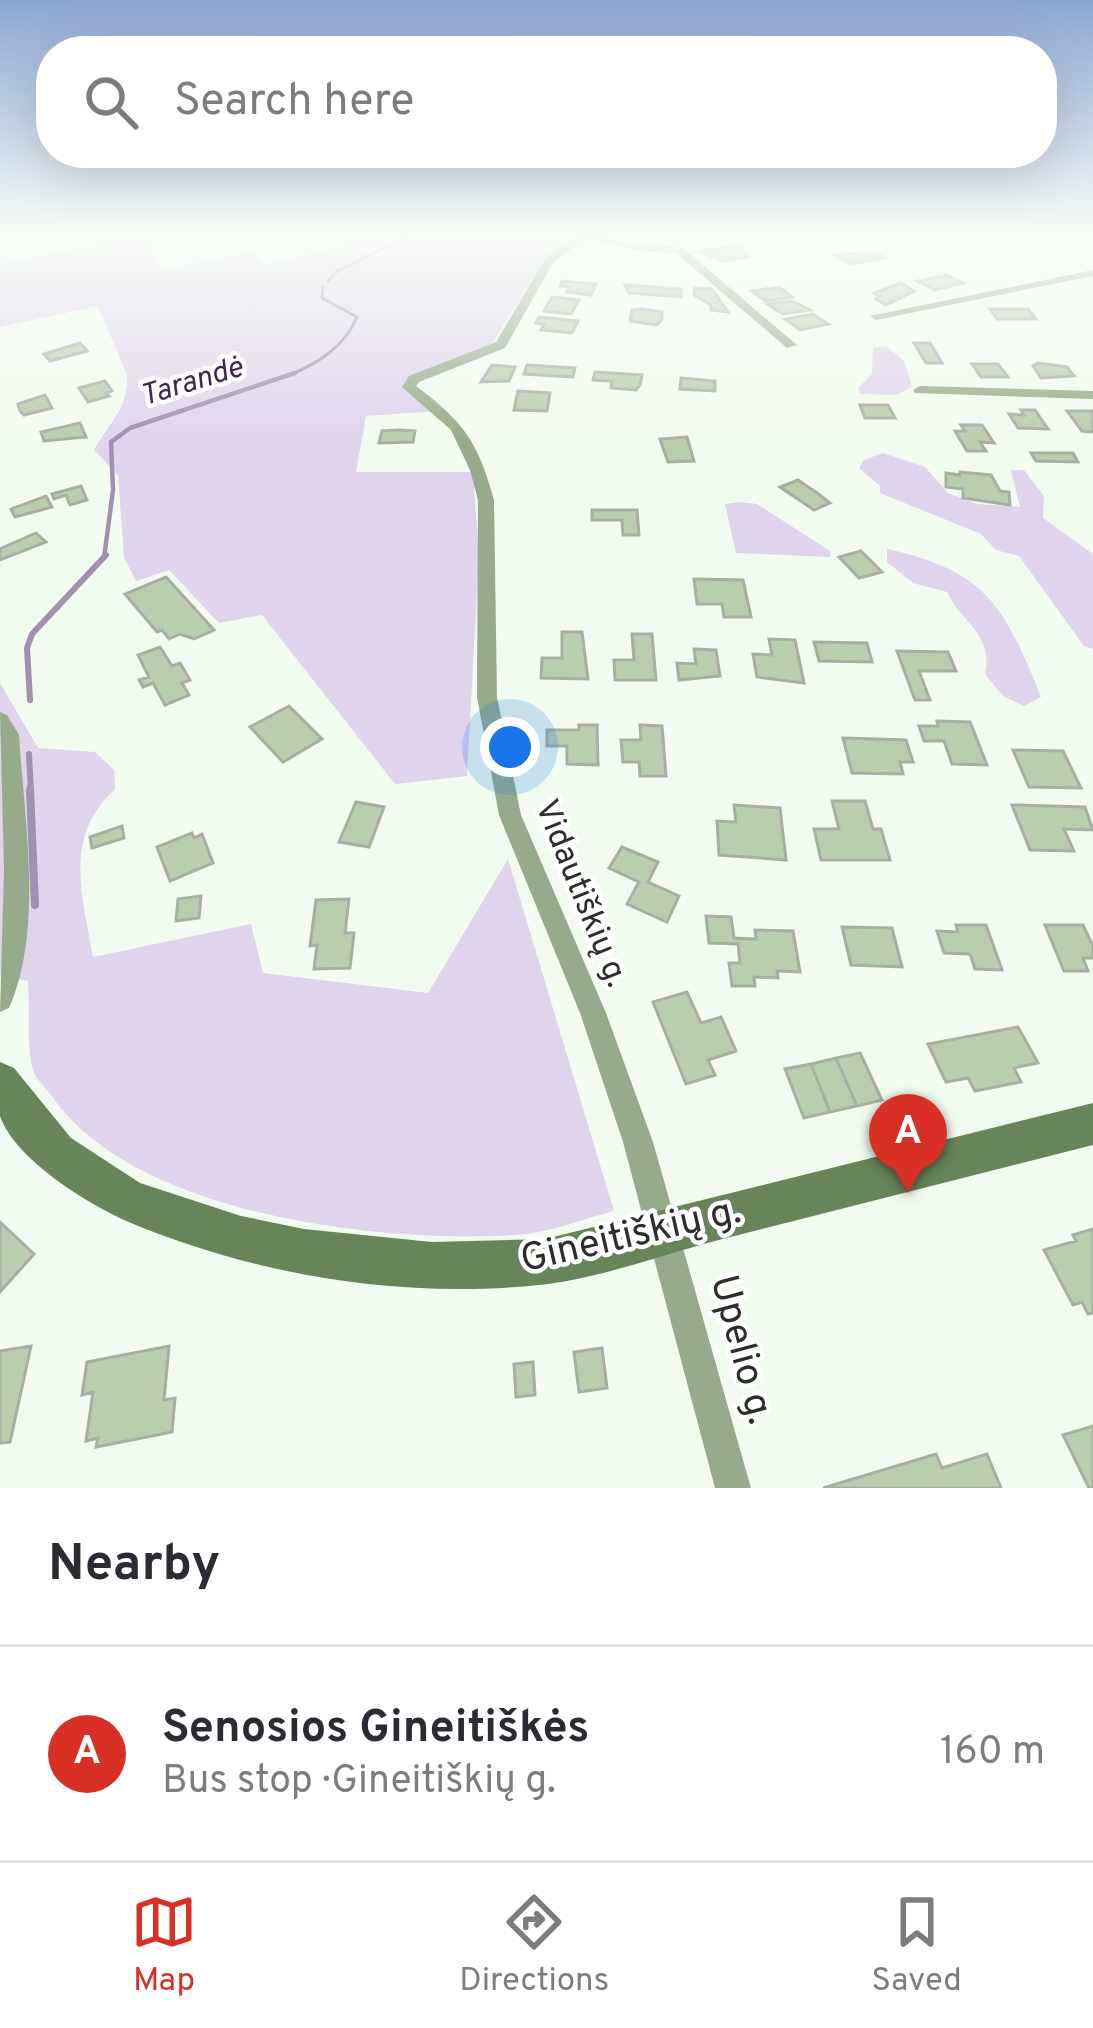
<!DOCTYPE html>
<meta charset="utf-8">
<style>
:root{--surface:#fff;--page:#f7f7f7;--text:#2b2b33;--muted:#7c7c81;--line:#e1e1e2;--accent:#d93025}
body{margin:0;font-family:Overpass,sans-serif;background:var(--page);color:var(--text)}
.you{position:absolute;left:510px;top:747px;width:42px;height:42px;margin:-30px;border:9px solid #fff;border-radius:50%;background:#1a73e8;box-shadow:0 0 0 18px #1a73e833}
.badge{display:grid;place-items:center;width:78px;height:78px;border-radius:50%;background:var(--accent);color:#fff;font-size:39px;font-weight:700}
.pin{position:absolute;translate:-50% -99px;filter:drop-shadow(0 3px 6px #0008)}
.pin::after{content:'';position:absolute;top:63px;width:42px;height:36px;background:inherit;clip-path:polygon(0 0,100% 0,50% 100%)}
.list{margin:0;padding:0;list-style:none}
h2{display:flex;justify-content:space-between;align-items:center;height:156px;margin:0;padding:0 48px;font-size:51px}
h2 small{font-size:39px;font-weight:400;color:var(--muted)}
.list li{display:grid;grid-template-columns:78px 1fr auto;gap:36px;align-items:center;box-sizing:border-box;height:216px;padding:0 48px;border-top:3px solid var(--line)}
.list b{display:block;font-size:45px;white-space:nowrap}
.list p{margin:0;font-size:39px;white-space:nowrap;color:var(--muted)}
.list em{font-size:39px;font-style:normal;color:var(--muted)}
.icon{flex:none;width:66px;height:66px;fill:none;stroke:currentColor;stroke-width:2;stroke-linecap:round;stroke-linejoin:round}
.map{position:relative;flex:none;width:1093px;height:1488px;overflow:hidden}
.search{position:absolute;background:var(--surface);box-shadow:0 12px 48px #0002;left:36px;right:36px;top:36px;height:132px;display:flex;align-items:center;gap:30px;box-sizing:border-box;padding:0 42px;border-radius:48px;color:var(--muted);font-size:45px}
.sheet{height:372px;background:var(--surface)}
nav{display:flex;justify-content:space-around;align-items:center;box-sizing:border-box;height:168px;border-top:3px solid var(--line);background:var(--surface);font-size:33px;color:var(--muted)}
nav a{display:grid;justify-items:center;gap:6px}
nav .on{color:var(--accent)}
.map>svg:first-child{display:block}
.green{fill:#e0d3ec}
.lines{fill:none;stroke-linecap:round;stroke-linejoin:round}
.stream-far3{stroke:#a190b0;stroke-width:3}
.stream-far2{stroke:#a190b0;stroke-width:4.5}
.stream-far1{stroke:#a190b0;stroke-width:6}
.stream{stroke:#a190b0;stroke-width:8}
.building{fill:#b8ceae;stroke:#a7afa3;stroke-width:3}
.street{fill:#96ab8c;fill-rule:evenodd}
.secondary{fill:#678558;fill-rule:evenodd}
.labels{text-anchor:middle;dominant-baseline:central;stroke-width:9;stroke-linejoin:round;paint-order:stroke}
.far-water-label{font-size:30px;font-style:italic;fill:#3f2651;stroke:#fff}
.street-label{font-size:33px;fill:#2b2e29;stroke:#fff}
.near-street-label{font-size:39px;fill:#2b2e29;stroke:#fff}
</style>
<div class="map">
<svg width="1093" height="1488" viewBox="0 0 1093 1488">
<rect width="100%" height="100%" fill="#f2fbef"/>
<path class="green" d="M342,234H576L544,261L489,348L405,381V387L438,411L366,416L356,472H473L479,556L467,776L395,784L262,615L219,623L169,570L136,581L124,557L118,475L94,450C109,423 129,408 127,375L98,306L0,327V264L144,235L161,270L251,252L266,265L354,243Z
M886,346L904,361L912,387L896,395L860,394L858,388L872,374L873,348Z
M883,453L925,467L948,493L977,504L1020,507L1011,470H1024L1044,496L1043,518L1093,554V649L1084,646L1019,556L996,550L981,534L880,493V486L859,468L864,460Z
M740,502L757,504L830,551V557L736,553L725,504Z
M887,549C988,571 1005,608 1041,697L1024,706L1003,696L985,674C994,634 962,624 947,592L913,583L887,562Z
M0,683L38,748L95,752L114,770L115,789C63,837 82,895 93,957L251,924L263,973L428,993L508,859L614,1211C583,1219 548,1233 516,1235C381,1244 132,1215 51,1095C46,1088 37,1080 34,1073C26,1053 30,1005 28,981L0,975Z"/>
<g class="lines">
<path class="stream-far3" d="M328,281L336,272L412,234
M288,376C318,363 344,348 357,317L322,298L323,287"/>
<path class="stream-far2" d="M104,558L113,490L111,442L130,428L295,373"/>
<path class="stream-far1" d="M30,700L27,648L32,634L106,555
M29,754L31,793"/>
<path class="stream" d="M30,790L35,905"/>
</g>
<path class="building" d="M737,246L748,257L722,261L698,251Z
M857,253H876L885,258L850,264L835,255Z
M947,275L963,283L935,290L917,281Z
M562,281L596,284L591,295L567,292L570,287L560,286Z
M901,283L914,291L886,305L876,299L879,296L874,293Z
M625,285L681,289V297L629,293Z
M779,287L792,297L766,301L751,291Z
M695,288L712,289L728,312L711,310V305L694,295Z
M552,297L579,300L571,314L544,311Z
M792,301L810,310L783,314L767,304Z
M641,309L662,312V319L657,325L630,321L632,310Z
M990,309H1028L1036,319H997Z
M813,314L828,324L800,330L785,319Z
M539,317L578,321L572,333L541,330L544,324L536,323Z
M80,343L87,351L50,361L44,354Z
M914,343H930L942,363H926Z
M1038,363L1067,367L1074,376L1041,378L1033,366Z
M972,364H998L1008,377H981Z
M492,365L515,367L509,381L481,382Z
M527,365L575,368L573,377L524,374Z
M595,372L642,375L640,385L636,390L611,388L612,381L593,380Z
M681,378L715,381V391L680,389Z
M105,381L112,391L106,393L109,396L88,402L79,388Z
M518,391L550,393L547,411L514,410Z
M45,395L52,408L24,415L20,411L18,404Z
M860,405H888L895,418H865Z
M1021,410H1035L1048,429L1018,428L1009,414L1024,415Z
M1067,411H1093V432L1082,431Z
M80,423L86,437L44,441L41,432Z
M961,425H982L994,443L980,442L986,451H967L955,431H965Z
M398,430L415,431L413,442L379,443L382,431Z
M687,437L694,461L668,462L660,439Z
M1031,453H1073L1078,462L1036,461Z
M960,472L991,475L1000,491L1009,492L1010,505L963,498V489L946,487V473L960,475Z
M798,480L817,493L830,503L814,510L780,487Z
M81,486L87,500L70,505L66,495L54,499L52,494Z
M46,496L52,507L15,517L11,509Z
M592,510H637L639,535H623L622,520H592Z
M36,533L46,542L0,560V549Z
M861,551L882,572L859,578L839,557Z
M166,577L214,630L194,639L180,634L169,639L162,630L157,632L125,594Z
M694,579L743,580L751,617H724L722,604H697Z
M562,632H582L588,679L541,678L542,658H562Z
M632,634H652L656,680H615L614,660H634Z
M769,639L795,640L804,683L757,677L753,654L772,655Z
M814,642L867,643L872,662L819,661Z
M160,647L172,666L180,663L190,680L182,683L189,695L165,705L153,683L143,687L139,680L149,677L138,655Z
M694,649L716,650L720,676L679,680L677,663L696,664Z
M897,651L948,652L956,671H919L930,700H915Z
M289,706L322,739L283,762L250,727Z
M937,721L970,722L987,765L952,764L944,741H924L919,726H938Z
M579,725H597L598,765L567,764V746H547V730H579Z
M640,725L662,726L666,776H640L639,762H623L621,740H641Z
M843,738L906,740L913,762H900L903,774L852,773Z
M1013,750L1063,751L1081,788L1029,787Z
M832,801H865L873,829H881L890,860H821L814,829H839Z
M356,802L384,807L369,847L339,842Z
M734,805L780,808L786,860L719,855L717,821L736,822Z
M1012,805L1085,807L1093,830L1064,829L1074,851L1030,850Z
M122,826L124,838L92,848L90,837Z
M192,833L194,838L202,834L213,863L170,881L157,847Z
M622,847L658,862L648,882L679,896L667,922L627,904L639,882L609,868Z
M201,896L199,918L176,921L178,899Z
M349,899L345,933H354L350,968L314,969L317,945L310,946L316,900Z
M706,916L731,917L734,938L756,939L755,930L793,931L800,972L777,971L778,978L754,977L755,986H732L729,963H740L738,944L709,943Z
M956,925H986L1002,970L975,969L970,954L944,953L937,931L958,932Z
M1045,925H1083L1093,946V958H1083L1088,971H1064Z
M842,927L892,928L902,967L851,965Z
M687,992L701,1023L721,1017L736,1051L708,1060L715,1075L686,1084L653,1002Z
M1018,1027L1038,1063L1014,1068L1021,1082L975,1091L968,1078L946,1082L928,1044Z
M860,1053L882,1100L857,1106L836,1058Z
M836,1058L857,1106L830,1112L811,1064Z
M811,1064L830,1112L804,1118L785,1069Z
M0,1222L34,1254L0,1292Z
M1093,1229V1313L1088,1314L1082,1302L1073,1305L1044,1250L1076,1241L1073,1235Z
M31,1346L10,1442L0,1443V1351Z
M169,1346L164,1400L175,1398L172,1432L96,1447L98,1438L86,1441L93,1392L82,1395L87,1362Z
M602,1348L607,1388L579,1392L574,1352Z
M533,1362L535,1395L516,1397L514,1364Z
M1093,1426V1488H1089L1063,1435Z
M936,1454L942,1468L987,1454L1001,1488H823Z"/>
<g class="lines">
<path class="street" d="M578,234L683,248L797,345L787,348L676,253L648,252L584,239L553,263L505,348L419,382L416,386C464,422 478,442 494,500L497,697L521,815L606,1013L653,1142L751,1488H715L623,1142L580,1013L499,815L477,697L478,500L470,470L451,430L402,387L409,376L496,342L545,259Z
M744,234H769L742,240L737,237Z
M1093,270V276L876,320L870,316Z
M920,386L1093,391V399L915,393L913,390Z
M0,712L7,715L19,735C24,819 44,929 9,1008L0,1012L4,870Z"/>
<path class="secondary" d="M0,1062L14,1068L71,1138L140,1183L241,1216L304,1229L432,1242L545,1239L1093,1103V1145C967,1177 841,1209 715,1241C658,1256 598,1279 539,1285C402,1299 259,1276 131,1223C91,1206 15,1160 0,1116C0,1102 0,1077 0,1062Z"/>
</g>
<linearGradient id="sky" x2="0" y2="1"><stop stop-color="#8ba6d2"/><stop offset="0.53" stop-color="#f9fdf8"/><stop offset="1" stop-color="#f9fdf8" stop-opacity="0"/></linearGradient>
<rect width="1093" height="442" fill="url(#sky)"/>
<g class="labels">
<g class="far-water-label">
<text transform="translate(192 383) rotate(-17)">Tarandė</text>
</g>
<g class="street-label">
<text transform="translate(580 894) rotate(68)">Vidautiškių g.</text>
</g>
<g class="near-street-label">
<text transform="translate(631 1237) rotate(-13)">Gineitiškių g.</text>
<text transform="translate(740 1350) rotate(75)">Upelio g.</text>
</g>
</g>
</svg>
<div class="you"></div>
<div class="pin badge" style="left:908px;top:1193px">A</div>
<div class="search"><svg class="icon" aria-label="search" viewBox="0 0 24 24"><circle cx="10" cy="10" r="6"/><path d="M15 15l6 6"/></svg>Search here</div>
</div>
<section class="sheet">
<h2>Nearby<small></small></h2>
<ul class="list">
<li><span class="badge">A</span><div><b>Senosios Gineitiškės</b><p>Bus stop · Gineitiškių g.</p></div><em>160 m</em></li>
</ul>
</section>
<nav>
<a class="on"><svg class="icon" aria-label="map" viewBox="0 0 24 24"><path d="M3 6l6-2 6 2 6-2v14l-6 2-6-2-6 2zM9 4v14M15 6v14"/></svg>Map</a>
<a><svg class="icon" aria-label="directions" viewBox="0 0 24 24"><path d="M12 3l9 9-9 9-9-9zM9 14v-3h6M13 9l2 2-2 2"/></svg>Directions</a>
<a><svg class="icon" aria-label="saved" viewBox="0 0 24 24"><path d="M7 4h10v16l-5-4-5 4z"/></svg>Saved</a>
</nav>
